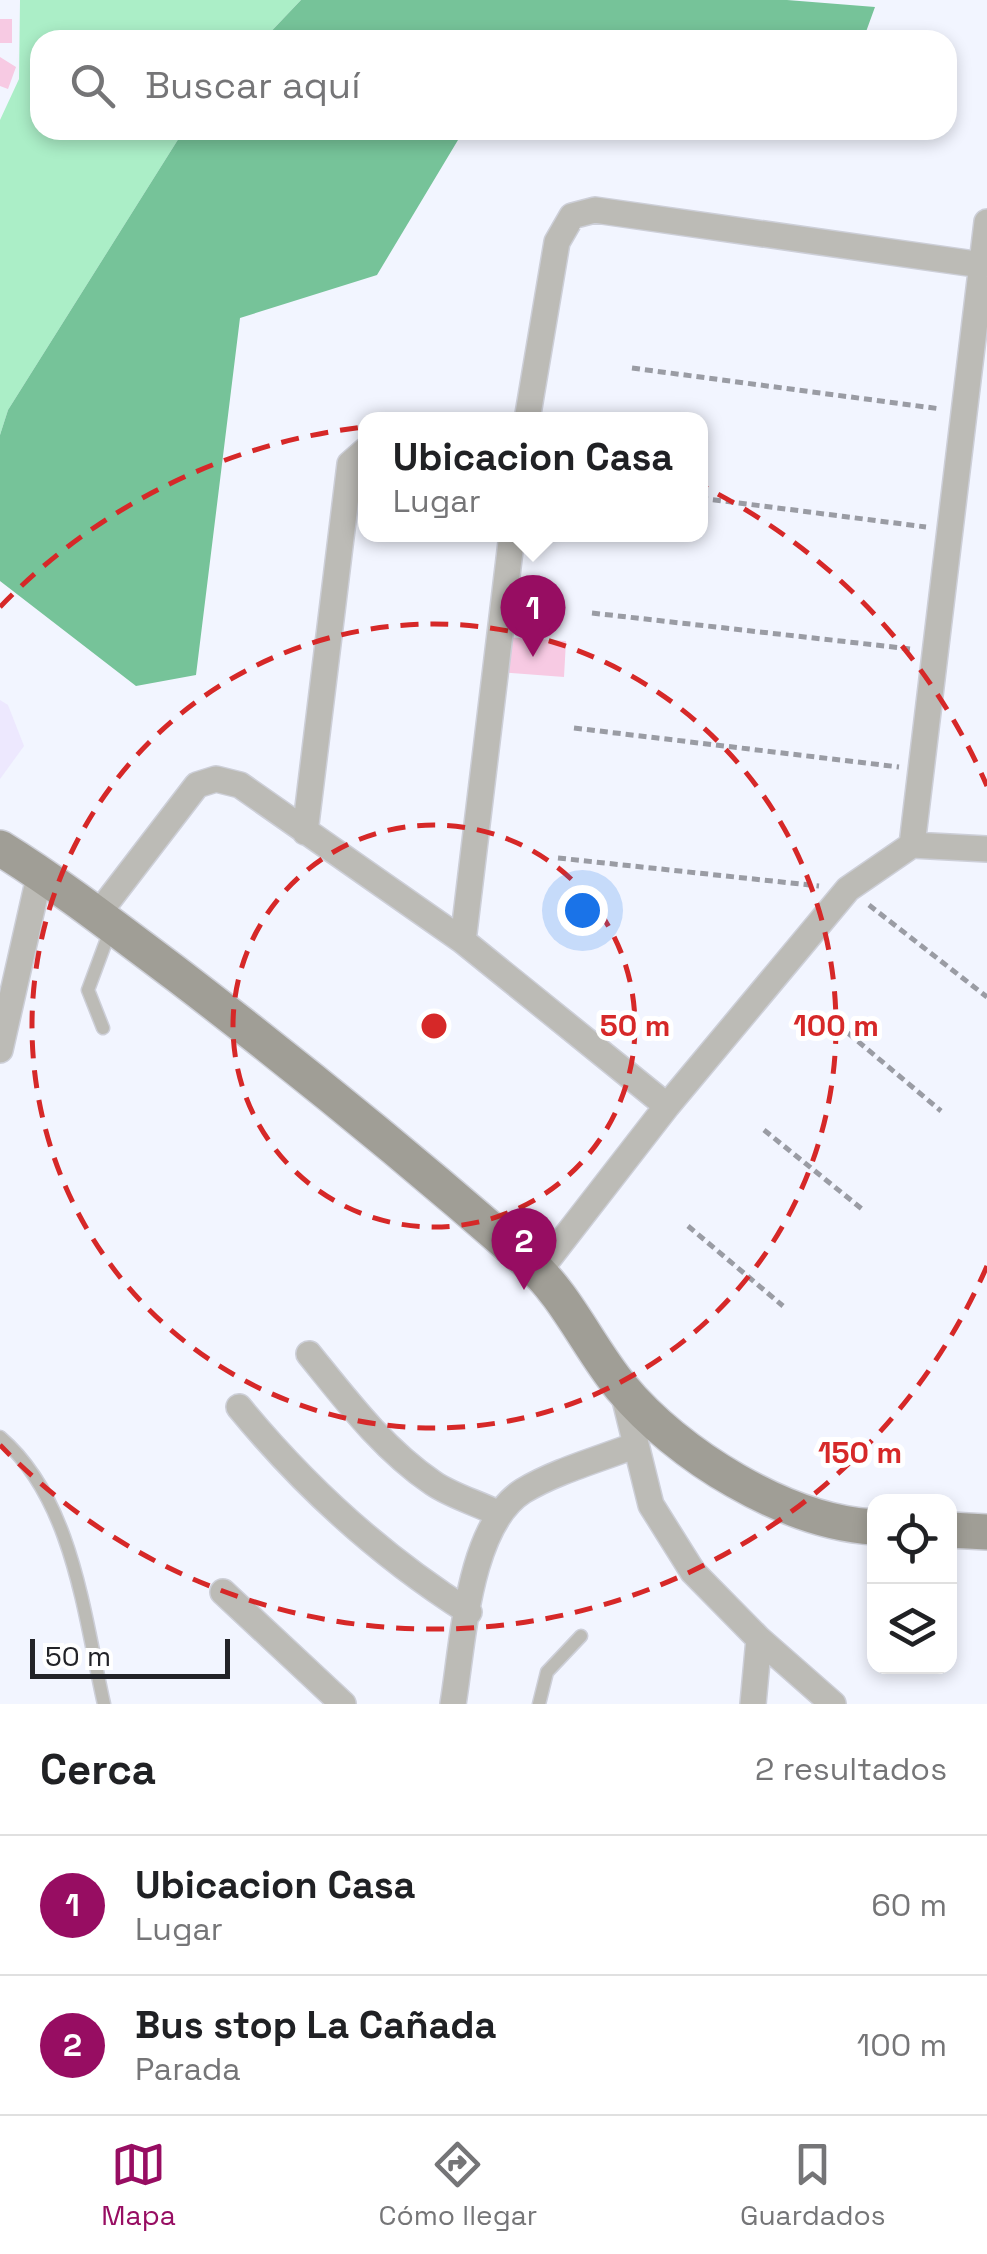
<!DOCTYPE html>
<html lang="es">
<meta charset="utf-8">
<style>
:root{--surface:#fff;--page:#f6f6f6;--text:#202124;--muted:#757577;--line:#e0e0e0;--accent:#970d62}
body{margin:0;font-family:"Space Grotesk",sans-serif;background:var(--page);color:var(--text)}
.controls{position:absolute;right:30px;bottom:30px;display:grid;overflow:hidden;border-radius:20px;box-shadow:0 5px 15px #0003}
.controls button{width:90px;height:90px;display:grid;place-items:center;padding:0;border:0;border-bottom:2px solid var(--line);background:var(--surface);color:var(--text);font:50px sans-serif}
.scale{position:absolute;left:30px;bottom:25px;width:200px;box-sizing:border-box;padding-left:10px;border:5px solid #222328;border-top:0;font-size:28px;line-height:35px;white-space:nowrap;color:#222328;-webkit-text-stroke:8px #fff;paint-order:stroke}
.you{position:absolute;left:582px;top:910px;width:35px;height:35px;margin:-25px;border:8px solid #fff;border-radius:50%;background:#1a73e8;box-shadow:0 0 0 15px #1a73e833}
.badge{display:grid;place-items:center;width:65px;height:65px;border-radius:50%;background:var(--accent);color:#fff;font-size:32px;font-weight:700}
.pin{position:absolute;translate:-50% -82px;filter:drop-shadow(0 2px 5px #0008)}
.pin::after{content:'';position:absolute;top:52px;width:35px;height:30px;background:inherit;clip-path:polygon(0 0,100% 0,50% 100%)}
.popup{position:absolute;left:358px;top:412px;width:350px;height:130px;box-sizing:border-box;display:grid;place-content:center;border-radius:20px;background:var(--surface);filter:drop-shadow(0 2px 8px #0005);font-size:32px;white-space:nowrap;color:var(--muted)}
.popup b{font-size:38px;color:var(--text)}
.popup::after{content:'';position:absolute;left:50%;top:100%;margin-left:-20px;border:20px solid transparent;border-top-color:var(--surface)}
.list{margin:0;padding:0;list-style:none}
h2{display:flex;justify-content:space-between;align-items:center;height:130px;margin:0;padding:0 40px;font-size:42px}
h2 small{font-size:32px;font-weight:400;color:var(--muted)}
.list li{display:grid;grid-template-columns:65px 1fr auto;gap:30px;align-items:center;box-sizing:border-box;height:140px;padding:0 40px;border-top:2px solid var(--line)}
.list b{display:block;font-size:38px;white-space:nowrap}
.list p{margin:0;font-size:32px;white-space:nowrap;color:var(--muted)}
.list em{font-size:32px;font-style:normal;color:var(--muted)}
.icon{flex:none;width:55px;height:55px;fill:none;stroke:currentColor;stroke-width:2;stroke-linecap:round;stroke-linejoin:round}
.map{position:relative;flex:none;width:987px;height:1704px;overflow:hidden}
.search{position:absolute;background:var(--surface);box-shadow:0 5px 15px #0003;left:30px;right:30px;top:30px;height:110px;display:flex;align-items:center;gap:25px;box-sizing:border-box;padding:0 35px;border-radius:30px;color:var(--muted);font-size:38px}
.sheet{height:410px;background:var(--surface)}
nav{display:flex;justify-content:space-around;align-items:center;box-sizing:border-box;height:140px;border-top:2px solid var(--line);background:var(--surface);font-size:28px;color:var(--muted)}
nav a{display:grid;justify-items:center;gap:5px}
nav .on{color:var(--accent)}
.map>svg:first-child{display:block}
.education{fill:#ede8fe}
.green{fill:#abeec7}
.forest{fill:#76c399}
.building{fill:#f7cae3}
.lines{fill:none;stroke-linecap:round;stroke-linejoin:round}
.lane-casing{stroke:#cdcfd8;stroke-width:15}
.street-casing{stroke:#cdcfd8;stroke-width:28}
.secondary-casing{stroke:#cdcfd8;stroke-width:38}
.path{stroke:#9a9ca4;stroke-width:5;stroke-dasharray:8 5;stroke-linecap:butt}
.lane{stroke:#bcbbb6;stroke-width:12}
.street{stroke:#bcbbb6;stroke-width:25}
.secondary{stroke:#a09e96;stroke-width:35}
.ring{fill:none;stroke:#d62828;stroke-width:5;stroke-dasharray:18 12}
.centre{fill:#d62828;stroke:#fff;stroke-width:5}
.ring-label{font-size:30px;text-anchor:middle;font-weight:bold;fill:#d62828;stroke:#fff;stroke-width:10;stroke-linejoin:round;paint-order:stroke}
</style>
<div class="map">
<svg width="987" height="1704" viewBox="0 0 987 1704">
<rect width="100%" height="100%" fill="#f2f5ff"/>
<path class="education" d="M0,700L8,705L24,746L0,779Z"/>
<path class="green" d="M20,0H301L263,40H40V130H184L8,410L0,435V120L19,79Z"/>
<path class="forest" d="M301,0H787L875,7L863,40H263Z
M184,130H464L377,275L240,318L196,675L136,686L0,581V435L8,410Z"/>
<path class="building" d="M0,19H12V43H0Z
M0,57L16,67L8,89L0,86Z
M503,637L566,641L564,677L499,672Z"/>
<g class="lines">
<g class="lane-casing">
<path id="lane" d="M103,1028L88,990L111,928
M0,1437C73,1499 84,1616 104,1704
M539,1704L547,1672L581,1636"/>
</g>
<g class="street-casing">
<path id="street" d="M527,420L557,242L572,216L595,210L982,265
M305,832L350,464L366,450
M912,845L987,222
M98,914L197,785L216,779L240,785L463,941L667,1106
M463,941L512,534
M0,1050L40,873
M539,1271L667,1106L848,889L912,845L987,849
M309,1354C347,1401 383,1449 433,1483C452,1496 477,1503 497,1513
M623,1392L651,1505L693,1572L759,1639L753,1704
M239,1407C304,1486 382,1557 469,1612
M223,1592L343,1704
M759,1639L833,1704
M453,1704C463,1644 468,1526 523,1491C556,1471 600,1459 636,1445"/>
</g>
<g class="secondary-casing">
<path id="secondary" d="M0,848C63,887 120,932 179,976C298,1067 413,1161 526,1260C566,1294 588,1347 621,1387C677,1455 786,1522 874,1527
M950,1530L987,1532"/>
</g>
<path class="path" d="M632,368L941,409
M700,498L926,527
M592,613L911,649
M574,728L899,767
M558,858L819,886
M869,905L987,997
M848,1033L941,1111
M764,1130L862,1209
M688,1226L783,1306"/>
<use href="#lane" class="lane"/>
<use href="#street" class="street"/>
<use href="#secondary" class="secondary"/>
</g>
<g class="ring">
<circle cx="434" cy="1026" r="201"/>
<circle cx="434" cy="1026" r="402"/>
<path d="M987 1266A603 603 0 0 1 0 1445M0 607A603 603 0 0 1 987 786"/>
</g>
<circle cx="434" cy="1026" r="15" class="centre"/>
<g class="ring-label">
<text x="635" y="1036">50 m</text>
<text x="836" y="1036">100 m</text>
<text x="860" y="1463">150 m</text>
</g>
</svg>
<div class="controls">
<button><svg class="icon" aria-label="locate" viewBox="0 0 24 24"><circle cx="12" cy="12" r="6"/><path d="M12 2v4M12 18v4M2 12h4M18 12h4"/></svg></button>
<button><svg class="icon" aria-label="layers" viewBox="0 0 24 24"><path d="M12 4l9 5-9 5-9-5zM3 14l9 5 9-5"/></svg></button>
</div>
<div class="scale">50 m</div>
<div class="you"></div>
<div class="pin badge" style="left:533px;top:657px">1</div>
<div class="popup"><b>Ubicacion Casa</b>Lugar</div>
<div class="pin badge" style="left:524px;top:1290px">2</div>
<div class="search"><svg class="icon" aria-label="search" viewBox="0 0 24 24"><circle cx="10" cy="10" r="6"/><path d="M15 15l6 6"/></svg>Buscar aquí</div>
</div>
<section class="sheet">
<h2>Cerca<small>2 resultados</small></h2>
<ul class="list">
<li><span class="badge">1</span><div><b>Ubicacion Casa</b><p>Lugar</p></div><em>60 m</em></li>
<li><span class="badge">2</span><div><b>Bus stop La Cañada</b><p>Parada</p></div><em>100 m</em></li>
</ul>
</section>
<nav>
<a class="on"><svg class="icon" aria-label="map" viewBox="0 0 24 24"><path d="M3 6l6-2 6 2 6-2v14l-6 2-6-2-6 2zM9 4v14M15 6v14"/></svg>Mapa</a>
<a><svg class="icon" aria-label="directions" viewBox="0 0 24 24"><path d="M12 3l9 9-9 9-9-9zM9 14v-3h6M13 9l2 2-2 2"/></svg>Cómo llegar</a>
<a><svg class="icon" aria-label="saved" viewBox="0 0 24 24"><path d="M7 4h10v16l-5-4-5 4z"/></svg>Guardados</a>
</nav>
